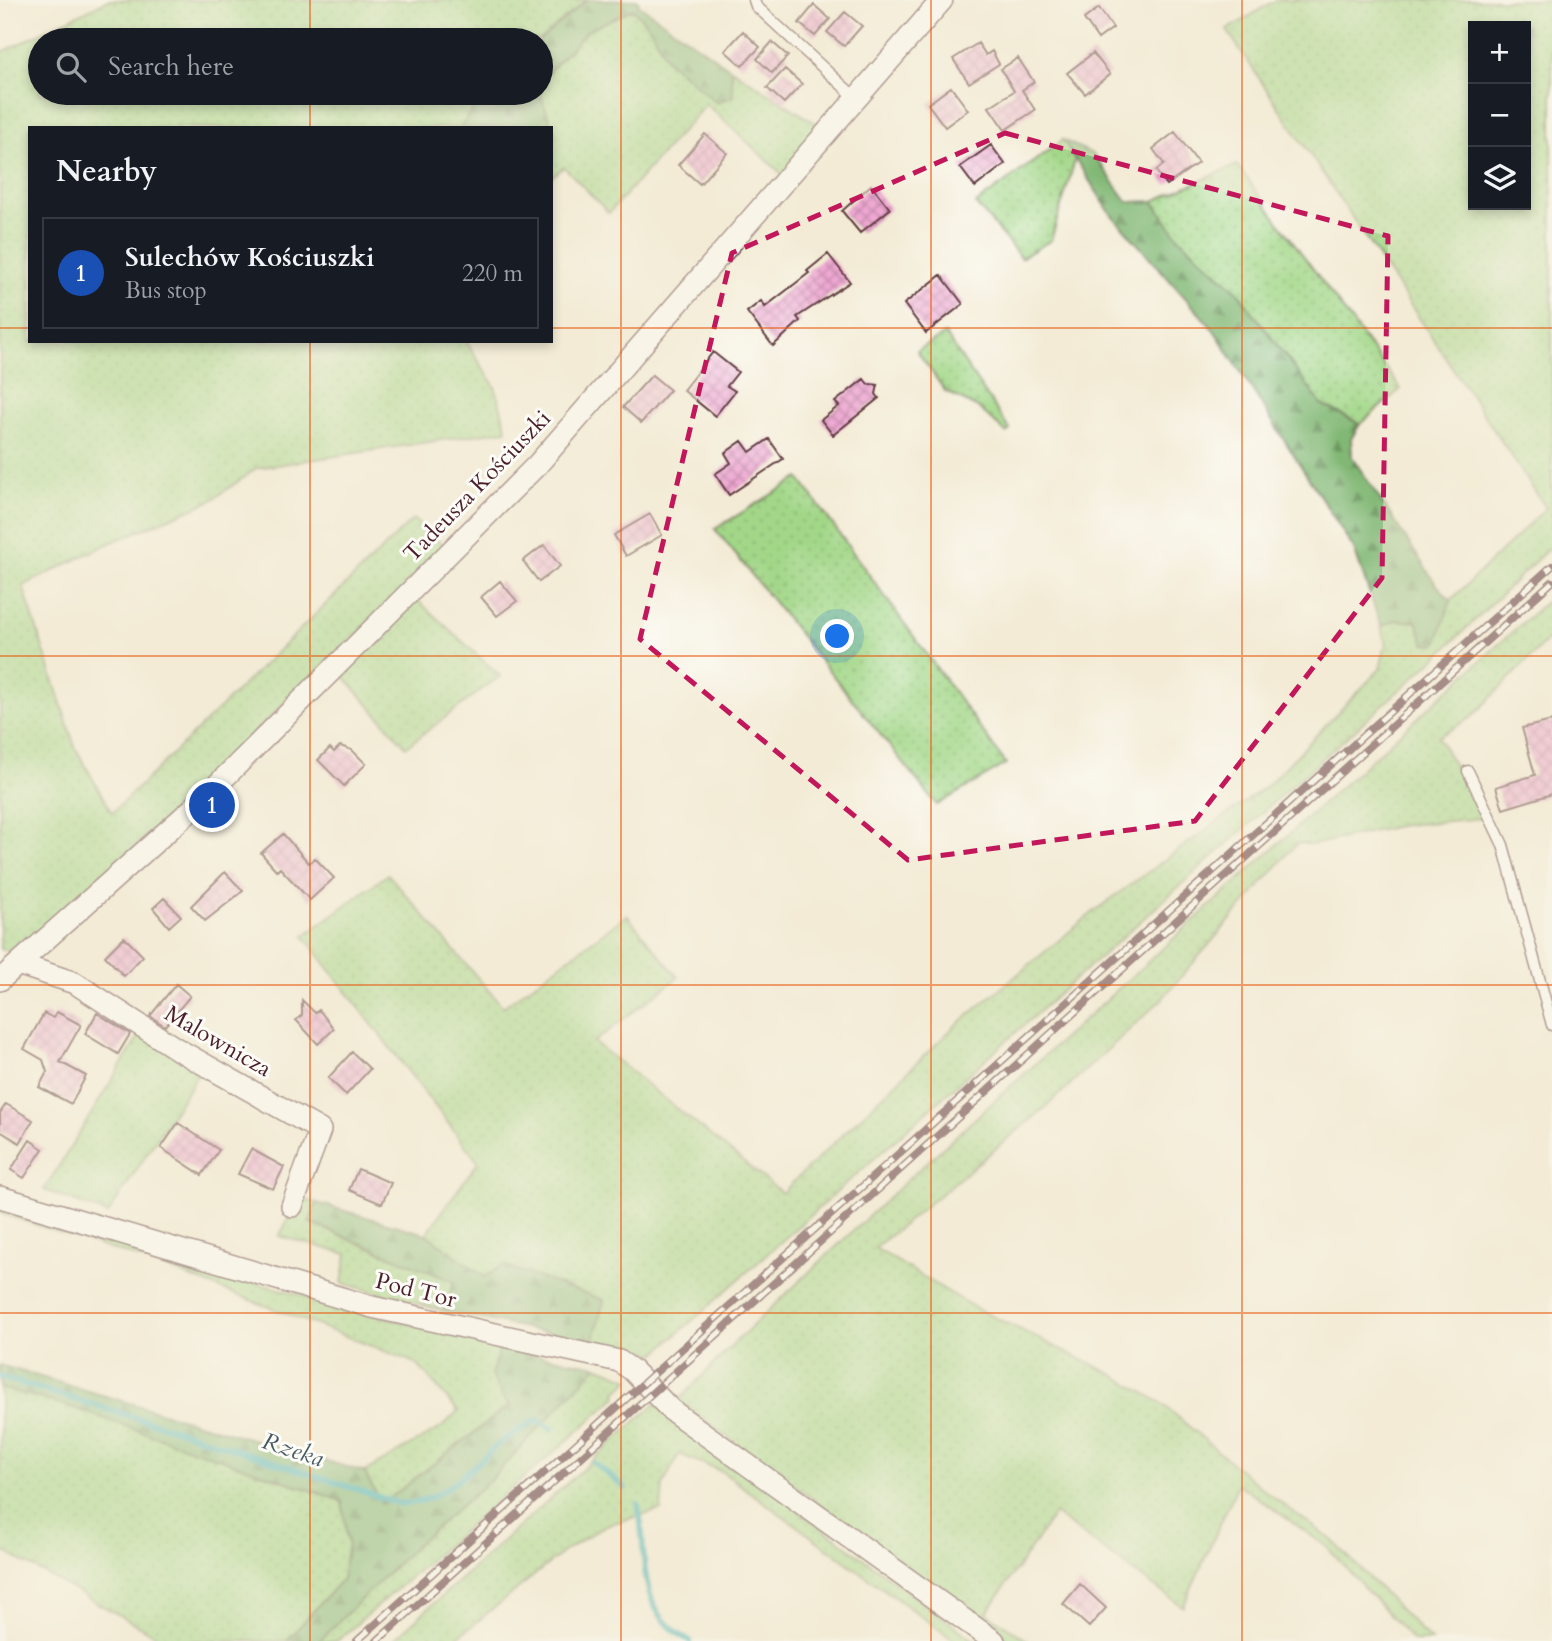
<!DOCTYPE html>
<meta charset="utf-8">
<style>
:root{--surface:#171b24;--page:#20242c;--text:#f1f3f6;--muted:#9ea1a6;--line:#363941;--accent:#c8321e}
body{margin:0;font-family:Cardo,serif;background:var(--page);color:var(--text)}
.controls{position:absolute;right:21px;top:21px;display:grid;overflow:hidden;border-radius:0px;box-shadow:0 4px 10px #0003}
.controls button{width:63px;height:63px;display:grid;place-items:center;padding:0;border:0;border-bottom:2px solid var(--line);background:var(--surface);color:var(--text);font:35px sans-serif}
.you{position:absolute;left:838px;top:637px;width:24px;height:24px;margin:-18px;border:5px solid #fff;border-radius:50%;background:#1a73e8;box-shadow:0 0 0 10px #1a73e833}
.badge{display:grid;place-items:center;width:46px;height:46px;border-radius:50%;background:var(--accent);color:#fff;font-size:23px;font-weight:700}
.pin{position:absolute;translate:-50% -50%;border:4px solid #fff;box-shadow:0 2px 7px #0006}
.list{margin:0;padding:0;list-style:none}
h2{display:flex;justify-content:space-between;align-items:center;height:91px;margin:0;padding:0 28px;font-size:30px}
h2 small{font-size:23px;font-weight:400;color:var(--muted)}
.list li{display:grid;grid-template-columns:46px 1fr auto;gap:21px;align-items:center;box-sizing:border-box;height:112px;margin:0 14px 14px;padding:0 14px;border:2px solid var(--line);border-radius:0px}
.list b{display:block;font-size:26px;white-space:nowrap}
.list p{margin:0;font-size:23px;white-space:nowrap;color:var(--muted)}
.list em{font-size:23px;font-style:normal;color:var(--muted)}
.icon{flex:none;width:38px;height:38px;fill:none;stroke:currentColor;stroke-width:2;stroke-linecap:round;stroke-linejoin:round}
.map{position:relative;flex:none;width:1552px;height:1641px;overflow:hidden}
.search{position:absolute;background:var(--surface);box-shadow:0 4px 10px #0003;left:28px;top:28px;width:525px;height:77px;display:flex;align-items:center;gap:18px;box-sizing:border-box;padding:0 24px;border-radius:38px;color:var(--muted);font-size:26px}
.panel{position:absolute;background:var(--surface);box-shadow:0 4px 10px #0003;left:28px;top:126px;width:525px;height:217px;border-radius:0px}
.map>svg:first-child{display:block}
.grass{fill:url(#grass-dots);stroke:#767b5a;stroke-width:2;fill-rule:evenodd}
.forest{fill:url(#forest-firs);stroke:#666c50;stroke-width:2}
.lines{fill:none;stroke-linecap:round;stroke-linejoin:round}
.stream{stroke:#40b1b8;stroke-width:6}
.building{fill:url(#building-cross-hatch)}
.service-casing{stroke:#633e44;stroke-width:13}
.minor-casing{stroke:#633e44;stroke-width:24}
.service{stroke:#fff;stroke-width:10}
.minor{stroke:#fff;stroke-width:21}
.rail-casing{stroke:#4a1f2b;stroke-width:8}
.rail{stroke:#fdfcf7;stroke-width:5;stroke-dasharray:16;stroke-linecap:butt}
.marked{fill:none;stroke:#c2185b;stroke-width:5;stroke-dasharray:14 9;stroke-linejoin:round}
.grid{fill:none;stroke:#e8590c;stroke-width:2;stroke-opacity:0.55}
.labels{text-anchor:middle;dominant-baseline:central;stroke-width:6;stroke-linejoin:round;paint-order:stroke}
.street-label{font-size:23px;fill:#4a1f2b;stroke:#fdfcf7}
.water-label{font-size:24px;font-style:italic;fill:#465963;stroke:#fdfcf7}
</style>
<div class="map">
<svg width="1552" height="1641" viewBox="0 0 1552 1641">
<defs>
<pattern id="grass-dots" width="8" height="8" patternUnits="userSpaceOnUse" patternTransform="scale(1.75)"><rect width="8" height="8" fill="#a2d788"/><path d="M2 2h.1M6 6h.1" fill="none" stroke="#8db876" stroke-width="1.8" stroke-linecap="round"/></pattern>
<pattern id="forest-firs" width="22" height="20" patternUnits="userSpaceOnUse" patternTransform="scale(1.75)"><rect width="22" height="20" fill="#81b874"/><path d="M5 1l3.5 6h-7zM16 11l3.5 6h-7z" fill="#6c955f"/></pattern>
<pattern id="building-cross-hatch" width="8" height="8" patternUnits="userSpaceOnUse" patternTransform="scale(1.75)"><rect width="8" height="8" fill="#eea8d2"/><path d="M0 0l8 8M0 8l8-8" fill="none" stroke="#c388ab"/></pattern>
</defs>
<rect width="100%" height="100%" fill="#fdfcf7"/>
<filter id="ink" filterUnits="userSpaceOnUse"><feTurbulence type="fractalNoise" baseFrequency=".0143" numOctaves="2"/><feDisplacementMap in="SourceGraphic" scale="14" xChannelSelector="R" yChannelSelector="G"/><feConvolveMatrix kernelMatrix="1 2 1 2 8 2 1 2 1" color-interpolation-filters="sRGB"/></filter>
<filter id="wash" filterUnits="userSpaceOnUse"><feTurbulence type="fractalNoise" baseFrequency=".00686" numOctaves="4" result="noise"/><feDisplacementMap in="SourceGraphic" scale="28" xChannelSelector="R" yChannelSelector="G"/><feGaussianBlur stdDeviation="1.57" result="paint"/><feColorMatrix in="noise" values="0 0 0 0 0 0 0 0 0 0 0 0 0 0 0 0 0 1.4 0 .05"/><feComposite in="paint" operator="in"/></filter>
<g filter="url(#wash)">
<rect width="100%" height="100%" fill="#f3ebd5"/>
<path class="grass" d="M108,0H587L540,40H40V93H484L460,128H30V341H466L495,387L507,430L257,468L212,500L105,545L23,586L75,747L112,813L413,519L447,548L35,942L17,953L0,949V53Z
M1276,0H1552V545L1441,653L655,1354L621,1345L593,1342L604,1300L485,1277L426,1234L478,1162L304,936L388,874L503,1007L627,915L678,977L594,1042L782,1193L954,1027L1097,909L1268,785L1380,669L1386,644L1381,626L1396,620L1417,622L1425,644L1436,645L1451,600L1546,508L1227,30ZM1473,26H1526V205H1473Z
M633,9L651,29L667,60L733,96L731,69L823,128L783,175L706,104L609,213L564,167L551,177L554,130L538,93L541,80L588,30Z
M1063,140L1075,160L1051,240L1021,258L976,204Z
M1237,165L1401,389L1360,424L1321,404L1237,291L1179,238L1153,201Z
M945,334L1010,430L1006,433L980,409L945,391L917,351Z
M799,478L1006,764L937,805L715,529Z
M410,593L500,676L406,747L338,670Z
M1552,596V635L1472,717L1438,737L1485,818L1403,825L1312,845L1297,843L1161,1000L1046,1107L875,1248L977,1309L1112,1374L1160,1402L1265,1491L1332,1540L1431,1641H1413L1326,1546L1238,1484L1183,1607L1054,1514L987,1613L1028,1641H1008L678,1401L730,1347L905,1182Z
M141,1033L202,1068L108,1214L44,1190Z
M300,1199L317,1203L309,1223L455,1282L444,1311L342,1283L347,1254L279,1236Z
M0,1206L256,1283L500,1348L491,1375L509,1405L382,1504L364,1472L442,1427L458,1411L416,1363L148,1261L0,1213Z
M597,1366L630,1379L616,1392L617,1397L337,1641H319L417,1544L489,1481Z
M0,1388L65,1405L342,1501L348,1544L342,1579L287,1641H166L0,1549Z
M655,1404L975,1641H955L721,1471L679,1454L663,1485L661,1510L606,1525L563,1552L453,1641H392Z"/>
<path class="forest" d="M587,0H638L639,5L731,69L733,96L717,103L667,60L651,29L633,9L588,30L541,80L540,40Z
M484,93H540L554,131L551,144V128H460Z
M1063,140L1093,154L1128,202L1153,201L1179,238L1237,291L1321,404L1360,424L1351,439L1352,457L1436,584L1451,600L1436,645L1425,644L1417,622L1396,620L1381,626L1354,549L1214,330L1111,214Z
M317,1203L426,1234L485,1277L503,1265L604,1300L593,1342L444,1311L454,1282L309,1222Z
M500,1348L597,1366L489,1481L417,1544L319,1641H287L342,1579L348,1544L342,1501L65,1405L0,1388V1365L364,1472L382,1504L509,1406L491,1375Z"/>
<g class="lines">
<path class="stream" d="M0,1377L184,1432L400,1504C443,1504 469,1468 500,1443C511,1434 525,1427 537,1420L552,1429
M594,1463L625,1488
M638,1504C649,1558 633,1610 690,1641"/>
</g>
<g id="blocks">
<path class="building" d="M814,5L830,19L815,36L799,23Z
M1099,8L1113,28L1098,39L1084,19Z
M845,12L862,26L844,46L827,32Z
M743,31L760,47L742,66L725,51Z
M772,42L788,56L772,73L757,59Z
M978,43L986,55L992,51L999,64L969,83L953,59Z
M1093,53L1110,74L1085,94L1067,73Z
M1018,58L1034,82L1022,90L1035,110L1005,130L989,107L1014,91L1001,69Z
M785,69L802,84L784,103L767,88Z
M951,87L968,110L945,127L928,104Z
M1175,132L1198,163L1167,185L1156,171L1164,164L1153,149Z
M705,134L727,153L700,184L678,165Z
M991,145L1005,164L975,187L960,167Z
M871,185L890,209L860,233L842,211Z
M828,254L850,282L797,317L800,321L773,346L747,312L761,301L765,307L809,273L807,271Z
M941,275L963,304L926,333L904,304Z
M713,352L738,372L727,386L735,391L715,416L683,390Z
M652,375L670,390L641,423L623,407Z
M864,379L868,384L878,385L876,394L879,398L833,435L821,420L839,406L835,402Z
M769,439L783,459L729,495L715,474L731,463L725,453L742,441L750,452Z
M650,514L662,535L626,556L614,535Z
M544,545L560,566L539,582L523,561Z
M500,581L517,601L497,616L481,597Z
M1552,721V794L1503,809L1496,787L1535,775L1522,728Z
M340,746L352,750L366,764L344,786L318,760L330,748L334,752Z
M283,834L309,863L315,858L334,878L310,900L280,868L277,871L261,853Z
M225,872L243,891L205,921L191,906Z
M164,898L181,916L169,927L153,908Z
M124,937L143,956L124,976L105,956Z
M176,984L190,996L165,1026L150,1016Z
M302,1000L315,1013L319,1010L334,1029L318,1044L296,1020L302,1015Z
M57,1012L81,1025L60,1062L86,1076L71,1104L39,1087L47,1072L43,1060L24,1049L44,1013L53,1018Z
M97,1013L130,1034L118,1054L85,1034Z
M352,1052L370,1069L346,1095L328,1078Z
M6,1104L33,1120L20,1143L0,1131V1113Z
M178,1123L219,1150L202,1175L161,1148Z
M30,1140L43,1149L24,1178L11,1170Z
M251,1149L284,1167L273,1189L238,1174Z
M358,1169L391,1183L382,1204L349,1190Z
M1080,1584L1106,1608L1089,1627L1063,1604Z"/>
</g>
</g>
<g filter="url(#ink)">
<use href="#blocks" fill-opacity="0" stroke="#633e44" stroke-width="2"/>
<g class="lines">
<g class="service-casing">
<path id="service" d="M754,0L756,6L856,98
M1468,771L1503,845L1552,1025"/>
</g>
<g class="minor-casing">
<path id="minor" d="M18,964L75,983L177,1049L320,1130L292,1206
M0,980L200,802L538,464L942,0
M0,1197L372,1307L619,1361L632,1370L671,1410L994,1641"/>
</g>
<use href="#service" class="service"/>
<use href="#minor" class="minor"/>
<g class="rail-casing">
<path id="rail" d="M357,1641L1552,566
M377,1641L1552,582"/>
</g>
<use href="#rail" class="rail"/>
</g>
</g>
<path d="M0 0H1552V1641H0ZM1005,133L1388,236L1382,578L1195,821L908,860L640,639L732,253Z" fill="#f3ebd5" fill-opacity=".55" fill-rule="evenodd"/>
<path class="marked" d="M1005,133L1388,236L1382,578L1195,821L908,860L640,639L732,253Z"/>
<path class="grid" d="M310,0V40M621,0V1641M931,0V1641M1242,0V1641M310,93V128M0,328H30M551,328H1552M310,341V1641M0,656H1552M0,985H1552M0,1313H1552"/>
<g class="labels">
<g class="street-label">
<text transform="translate(477 486) rotate(-46)">Tadeusza Kościuszki</text>
<text transform="translate(218 1041) rotate(30)">Malownicza</text>
<text transform="translate(416 1290) rotate(14)">Pod Tor</text>
</g>
<g class="water-label">
<text transform="translate(293 1450) rotate(18)">Rzeka</text>
</g>
</g>
</svg>
<div class="controls">
<button>+</button>
<button>−</button>
<button><svg class="icon" aria-label="layers" viewBox="0 0 24 24"><path d="M12 4l9 5-9 5-9-5zM3 14l9 5 9-5"/></svg></button>
</div>
<div class="you"></div>
<div class="pin badge" style="left:212px;top:805px;background:#1a4fb4">1</div>
<div class="search"><svg class="icon" aria-label="search" viewBox="0 0 24 24"><circle cx="10" cy="10" r="6"/><path d="M15 15l6 6"/></svg>Search here</div>
<section class="panel">
<h2>Nearby<small></small></h2>
<ul class="list">
<li><span class="badge" style="background:#1a4fb4">1</span><div><b>Sulechów Kościuszki</b><p>Bus stop</p></div><em>220 m</em></li>
</ul>
</section>
</div>
